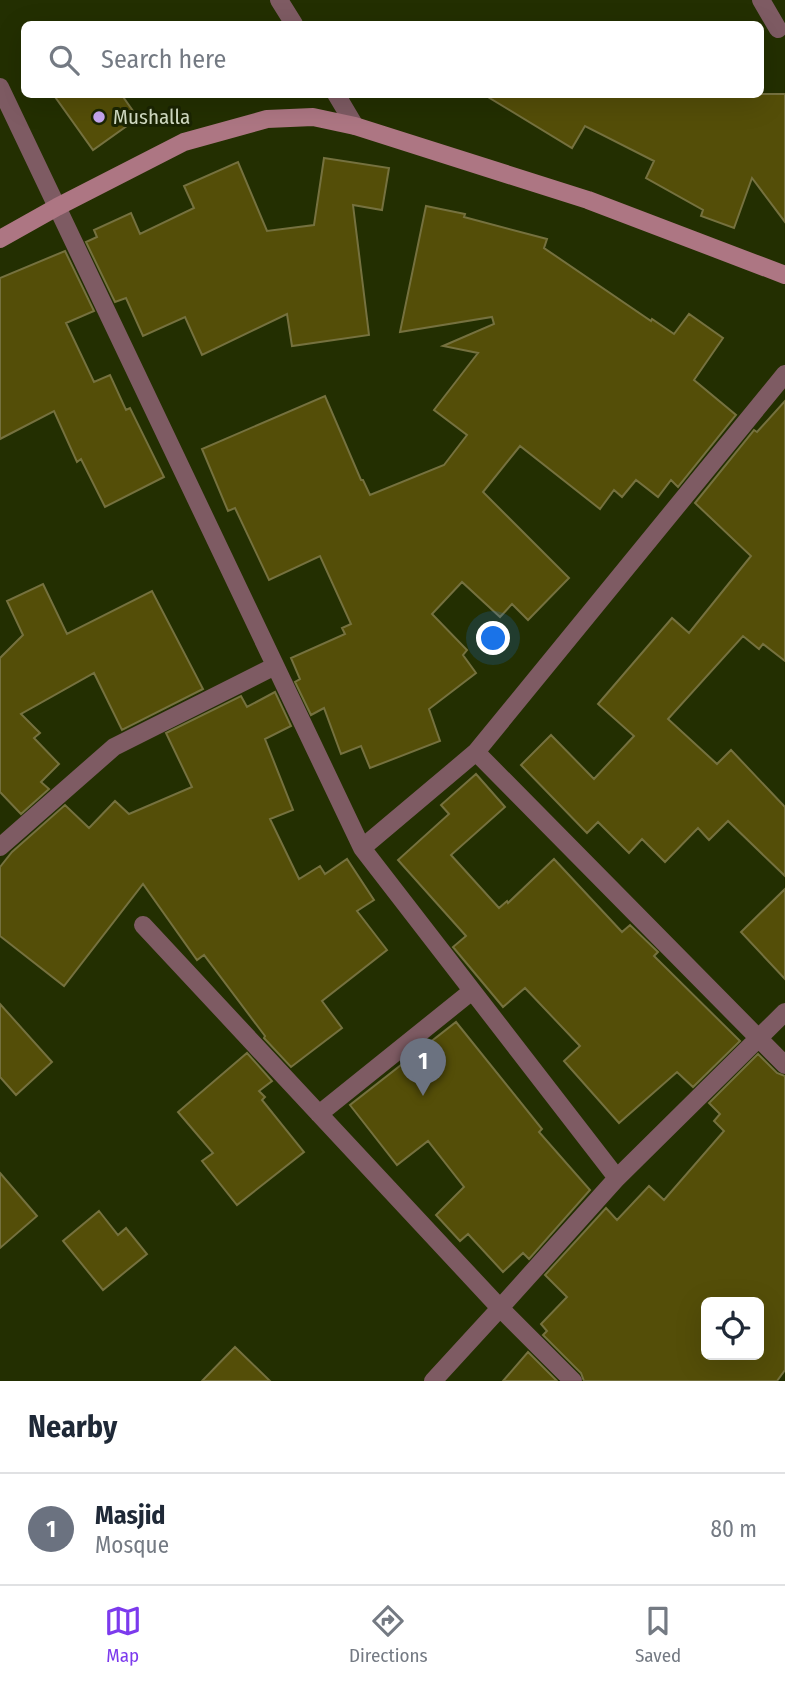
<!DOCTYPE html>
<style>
:root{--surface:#fff;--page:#f2f2f3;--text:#1f2937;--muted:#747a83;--line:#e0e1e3;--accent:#7c3aed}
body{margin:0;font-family:"Fira Sans Condensed",sans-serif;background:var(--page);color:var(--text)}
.controls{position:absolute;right:21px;bottom:21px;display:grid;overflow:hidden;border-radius:10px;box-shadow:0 7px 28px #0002}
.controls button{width:63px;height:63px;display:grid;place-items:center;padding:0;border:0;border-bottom:2px solid var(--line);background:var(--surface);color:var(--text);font:35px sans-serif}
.you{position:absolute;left:494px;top:639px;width:24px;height:24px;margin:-18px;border:5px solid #fff;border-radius:50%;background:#1a73e8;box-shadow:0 0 0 10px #1a73e833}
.badge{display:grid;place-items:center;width:46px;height:46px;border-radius:50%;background:var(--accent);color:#fff;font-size:23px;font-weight:700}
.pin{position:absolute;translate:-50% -58px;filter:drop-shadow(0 2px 4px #0008)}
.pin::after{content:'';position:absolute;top:37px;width:24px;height:21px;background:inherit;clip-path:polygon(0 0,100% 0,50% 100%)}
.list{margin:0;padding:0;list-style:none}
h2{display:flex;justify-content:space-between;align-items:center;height:91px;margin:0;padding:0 28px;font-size:30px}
h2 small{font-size:23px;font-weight:400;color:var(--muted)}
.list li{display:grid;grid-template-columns:46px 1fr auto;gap:21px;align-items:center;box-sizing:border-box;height:112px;padding:0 28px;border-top:2px solid var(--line)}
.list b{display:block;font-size:26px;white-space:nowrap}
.list p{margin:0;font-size:23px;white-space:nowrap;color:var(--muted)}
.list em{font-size:23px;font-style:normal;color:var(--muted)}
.icon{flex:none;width:38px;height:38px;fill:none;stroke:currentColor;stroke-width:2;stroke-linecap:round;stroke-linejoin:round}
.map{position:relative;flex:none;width:785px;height:1381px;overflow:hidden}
.search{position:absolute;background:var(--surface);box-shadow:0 7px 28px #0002;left:21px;right:21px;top:21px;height:77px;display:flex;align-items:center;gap:18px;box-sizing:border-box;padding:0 24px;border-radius:10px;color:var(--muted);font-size:26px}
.sheet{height:203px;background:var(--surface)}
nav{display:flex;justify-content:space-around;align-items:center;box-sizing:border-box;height:98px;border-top:2px solid var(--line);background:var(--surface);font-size:19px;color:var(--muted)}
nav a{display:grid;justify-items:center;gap:4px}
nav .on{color:var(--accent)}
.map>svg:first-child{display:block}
.building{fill:#544e08;stroke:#75713f;stroke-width:2;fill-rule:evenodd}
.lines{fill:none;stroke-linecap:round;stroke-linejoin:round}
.street{stroke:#7e5b63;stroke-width:18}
.secondary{stroke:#ad7683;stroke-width:18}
.poi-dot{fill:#c6a6f0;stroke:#1b2503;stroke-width:2.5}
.labels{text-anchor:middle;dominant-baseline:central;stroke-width:6;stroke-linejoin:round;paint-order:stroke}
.poi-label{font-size:21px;fill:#d2dcc3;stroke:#1b2503;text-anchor:start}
</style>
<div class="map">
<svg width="785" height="1381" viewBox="0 0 785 1381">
<rect width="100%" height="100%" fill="#232f01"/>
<path class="building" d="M53,94H121L138,118L93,150Z
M483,94H785V222L752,178L734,228L701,216L703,210L646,178L654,161L585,126L572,148Z
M324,158L389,168L382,210L353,205L369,335L292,346L287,314L202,355L185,317L143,336L126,298L115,302L86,242L97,237L94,230L131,213L140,234L194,208L184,186L238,162L267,231L314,225Z
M426,206L465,214L464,217L547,239L544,248L651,321L652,319L674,334L689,314L723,338L694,380L736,415L678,487L671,480L658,497L636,480L622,497L614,490L600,509L520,446L483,492L569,578L528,620L512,604L500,617L462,582L432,614L467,650L463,655L476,673L429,709L440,741L370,768L361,746L341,754L324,708L311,715L295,682L300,679L291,658L345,634L342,628L351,624L320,556L269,580L235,508L228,511L202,449L325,396L361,480H363L370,495L444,465L467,435L434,410L478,353L443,346L494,324L492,317L400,332Z
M65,251L94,311L66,323L94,382L110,375L126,410L130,408L164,477L105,507L81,459L77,462L54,411L0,439V278Z
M785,401V661L763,644L759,649L743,636L668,719L717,764L731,750L785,807V876L728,821L709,840L698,828L665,862L642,839L629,853L598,822L587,833L521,765L551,735L594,779L634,736L598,704L672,618L689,633L751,556L695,503L754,430L757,432Z
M43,584L67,634L152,591L203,689L122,730L94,673L21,714L40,733L34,738L59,764L41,782L49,789L21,814L0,792V658L23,635L7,601Z
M275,692L291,726L265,739L293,810L270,819L299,879L320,866L325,874L347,859L374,900L357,911L387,950L322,1001L342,1028L291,1067L264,1038L265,1036L204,955L197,960L143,884L64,986L0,936V867L12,852L65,805L89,828L115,801L129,814L192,787L166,733L241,696L247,707Z
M476,774L505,807L451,855L499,908L507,901L508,903L554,859L622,932L630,925L658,952L654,956L740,1041L693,1087L677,1072L619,1123L564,1061L580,1046L525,988L503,1007L453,947L466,936L398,860L449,814L441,805Z
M785,889V979L741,932Z
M0,1004L52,1062L16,1095L0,1077Z
M456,1022L542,1129L539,1132L590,1190L529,1259L523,1253L503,1272L468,1234L460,1241L436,1215L464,1187L428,1141L397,1165L350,1105Z
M247,1053L272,1081L259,1091L265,1097L262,1100L304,1152L237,1205L202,1161L213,1153L178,1112Z
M758,1054L777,1073L785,1076V1370L777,1381H584L581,1373L543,1335L547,1331L541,1324L567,1297L545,1275L606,1208L617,1220L649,1186L664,1200L724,1131L714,1121L720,1114L709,1103ZM706,1302H759V1355H706Z
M0,1173L37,1216L0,1248Z
M99,1211L118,1235L126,1228L147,1254L103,1290L63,1241Z
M235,1347L270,1381H202Z
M528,1352L557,1381H503Z"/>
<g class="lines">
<path class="street" d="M279,0L294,24
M761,0L778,29
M0,87L362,848L617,1178
M336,94L355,126
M476,752L785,1065
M0,847L114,747L275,666
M362,848L476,752L785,374
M143,925L500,1308L433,1381
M319,1114L472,991
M573,1381L500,1308L617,1178L785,1012"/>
<path class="secondary" d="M0,239L57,207L184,142L267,119L313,117L355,126L588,200L785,275"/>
</g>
<circle class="poi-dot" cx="99" cy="117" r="7"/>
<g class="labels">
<g class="poi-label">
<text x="113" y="117">Mushalla</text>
</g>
</g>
</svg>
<div class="controls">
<button><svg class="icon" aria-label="locate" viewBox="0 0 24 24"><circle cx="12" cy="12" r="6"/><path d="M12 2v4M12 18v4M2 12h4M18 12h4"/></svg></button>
</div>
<div class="you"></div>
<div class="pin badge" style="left:423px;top:1096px;background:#6b7280">1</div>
<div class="search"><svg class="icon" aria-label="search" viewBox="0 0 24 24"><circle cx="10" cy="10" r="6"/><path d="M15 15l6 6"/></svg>Search here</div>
</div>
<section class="sheet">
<h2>Nearby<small></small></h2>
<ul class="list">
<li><span class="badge" style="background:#6b7280">1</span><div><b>Masjid</b><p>Mosque</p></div><em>80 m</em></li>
</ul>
</section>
<nav>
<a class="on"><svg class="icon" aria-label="map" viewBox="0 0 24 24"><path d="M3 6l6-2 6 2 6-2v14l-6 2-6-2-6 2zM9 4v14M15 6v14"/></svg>Map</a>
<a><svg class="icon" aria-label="directions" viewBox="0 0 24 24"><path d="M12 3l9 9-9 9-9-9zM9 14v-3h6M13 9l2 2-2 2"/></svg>Directions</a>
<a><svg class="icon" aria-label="saved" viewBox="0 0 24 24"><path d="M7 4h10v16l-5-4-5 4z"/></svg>Saved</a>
</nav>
